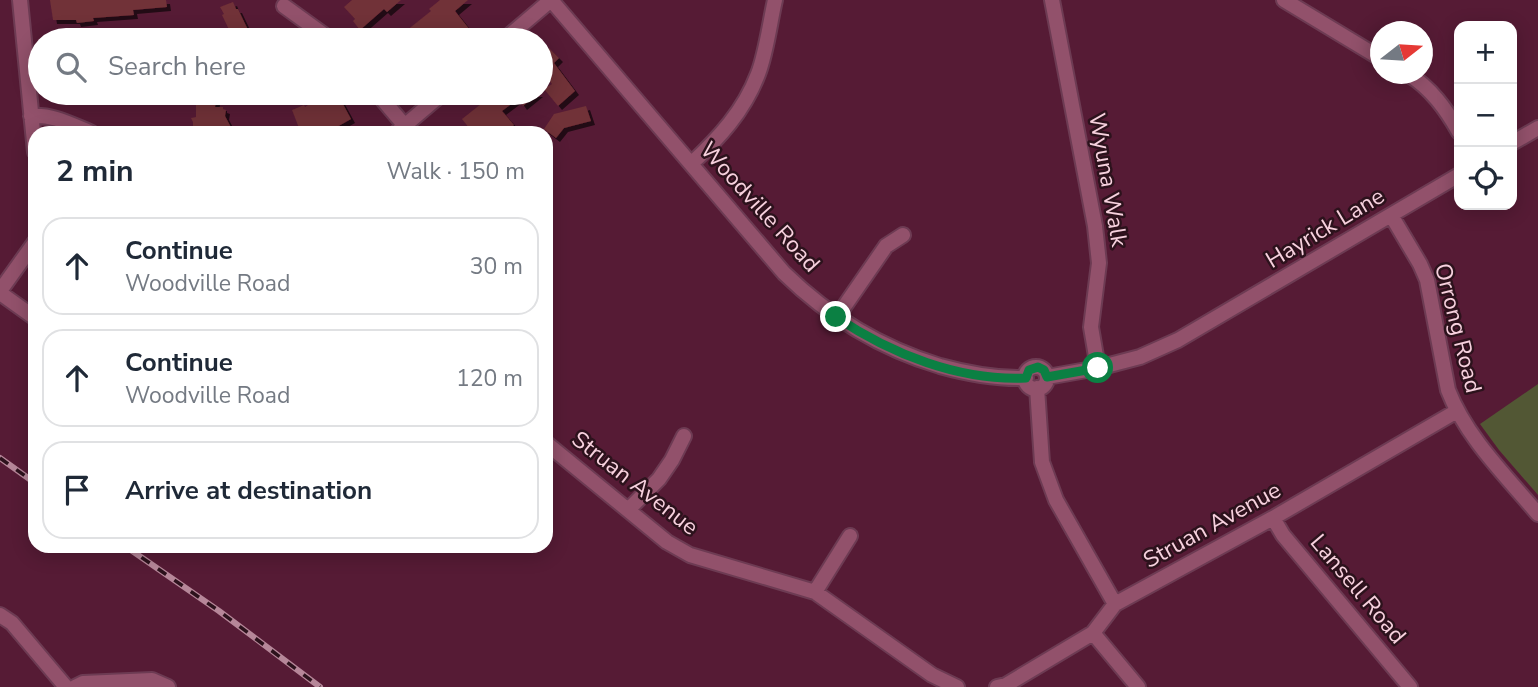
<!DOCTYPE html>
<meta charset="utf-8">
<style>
:root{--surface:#fff;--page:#f2f2f3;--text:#1f2937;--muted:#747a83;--line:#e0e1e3}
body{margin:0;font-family:"Nunito Sans",sans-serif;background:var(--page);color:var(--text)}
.controls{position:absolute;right:21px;top:21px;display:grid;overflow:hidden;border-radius:14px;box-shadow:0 4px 18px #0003}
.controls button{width:63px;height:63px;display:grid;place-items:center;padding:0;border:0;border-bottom:2px solid var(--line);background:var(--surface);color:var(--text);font:35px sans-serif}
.compass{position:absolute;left:1370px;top:21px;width:63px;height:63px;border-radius:50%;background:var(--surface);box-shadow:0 4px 18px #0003;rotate:73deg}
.stop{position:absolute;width:21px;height:21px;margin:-16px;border:5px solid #0b8043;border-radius:50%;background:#fff}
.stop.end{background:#0b8043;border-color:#fff;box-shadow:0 2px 7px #0008}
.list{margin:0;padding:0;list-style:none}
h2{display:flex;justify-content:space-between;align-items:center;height:91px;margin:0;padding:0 28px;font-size:30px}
h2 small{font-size:23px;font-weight:400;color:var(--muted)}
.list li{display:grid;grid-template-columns:46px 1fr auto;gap:21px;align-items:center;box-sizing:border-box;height:98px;margin:0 14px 14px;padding:0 14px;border:2px solid var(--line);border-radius:21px}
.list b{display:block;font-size:26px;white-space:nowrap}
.list p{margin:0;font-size:23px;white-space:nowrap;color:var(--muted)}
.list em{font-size:23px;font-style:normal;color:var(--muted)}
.icon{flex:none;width:38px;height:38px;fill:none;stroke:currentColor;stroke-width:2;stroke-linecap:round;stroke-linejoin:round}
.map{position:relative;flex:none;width:1538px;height:687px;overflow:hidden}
.search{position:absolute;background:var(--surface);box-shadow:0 4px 18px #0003;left:28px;top:28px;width:525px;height:77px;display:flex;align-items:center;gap:18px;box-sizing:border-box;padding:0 24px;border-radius:38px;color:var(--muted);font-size:26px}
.panel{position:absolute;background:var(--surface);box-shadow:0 4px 18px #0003;left:28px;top:126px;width:525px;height:427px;border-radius:21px}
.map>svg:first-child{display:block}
.green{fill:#525734}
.building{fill:#713137;filter:url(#shadow)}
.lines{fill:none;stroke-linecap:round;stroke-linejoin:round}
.minor-casing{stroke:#6d3b53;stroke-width:18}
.minor{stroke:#92516b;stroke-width:14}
.rail-casing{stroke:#b68799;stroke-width:6}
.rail{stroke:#2c121c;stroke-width:3.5;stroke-dasharray:10;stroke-linecap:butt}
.route{stroke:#0b8043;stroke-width:9}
.labels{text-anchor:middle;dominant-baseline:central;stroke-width:5;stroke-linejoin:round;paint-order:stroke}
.street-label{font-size:23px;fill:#f7d1de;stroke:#2c121c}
</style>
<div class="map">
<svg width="1538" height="687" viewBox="0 0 1538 687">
<defs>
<filter id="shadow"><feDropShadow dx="4" dy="4" stdDeviation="0" flood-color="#0009"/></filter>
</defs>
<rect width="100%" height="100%" fill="#561b35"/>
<path class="green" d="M1538,384V495L1499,450L1480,424Z"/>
<path class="building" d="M50,0H166L167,7L133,10L134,15L93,18L94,21L77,23L76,20H53Z
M352,0H401L387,12L384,9L360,30L353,21L355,19L344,7Z
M440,0H468L455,11L470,30L458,40H407L401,35L431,11L429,9Z
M233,2L236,9H238L249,32L246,34L248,40H234L222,15L224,14L220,7Z
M549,48L559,58L554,63L575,91L558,106L544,89L552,84L541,70V55Z
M326,93H337L351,119L328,132L326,127L311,133H301L292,110L304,105L305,107Z
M495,93H539L523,106L518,99L502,111L514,125L506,133H473L462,119Z
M196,100L216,101L215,107H223V109L226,110L225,116L234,133H193V122L191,118L196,117Z
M586,106L591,121L564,128L556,138L544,129L554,114Z"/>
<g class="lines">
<g class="minor-casing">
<path id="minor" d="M20,0L35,152
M1052,0L1095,226L1099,263L1091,327L1098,368
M1284,0L1380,58
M284,6L331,40
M504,40L551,0L784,273C829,317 880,348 940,366C969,374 996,379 1026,378
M1408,74C1431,88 1446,109 1459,132
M377,93L405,126
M31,116C53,114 72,125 92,133
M396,133L443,93
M1512,143L1538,128
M691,164C719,138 744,111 758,74C766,54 770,22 775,0
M1391,215L1420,264L1427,280L1448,390C1466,437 1506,476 1538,514
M0,291L35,242
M0,293L35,318
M837,317L886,246L903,235
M1025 378a11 11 0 1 1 22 0a11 11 0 1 1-22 0Z
M1047,377L1098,368L1140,357L1178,340L1459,175
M1037,388L1042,462L1056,500L1115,604
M546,443L667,542L690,555L815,592L932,675L957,687
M628,510L659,479L672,460L684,436
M1273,518L1283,535L1410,687
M815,592L850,536
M0,615L12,623L66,687
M1093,633L1138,687
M75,687L83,683L152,680L168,687
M997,687L1006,685L1093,633L1115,604L1273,518L1457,411"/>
</g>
<use href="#minor" class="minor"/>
<g class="rail-casing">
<path id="rail" d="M0,458L35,483
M125,546L219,611L320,687"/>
</g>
<use href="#rail" class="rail"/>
</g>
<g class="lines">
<path class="route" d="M836,317C891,354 959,381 1026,378L1029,370L1038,367L1044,370L1047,377L1098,368"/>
</g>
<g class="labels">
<g class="street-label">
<text transform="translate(1108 180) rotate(80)">Wyuna Walk</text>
<text transform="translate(760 207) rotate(48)">Woodville Road</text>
<text transform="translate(1325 228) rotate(-31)">Hayrick Lane</text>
<text transform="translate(1458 328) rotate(76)">Orrong Road</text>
<text transform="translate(635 483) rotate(38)">Struan Avenue</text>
<text transform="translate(1212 525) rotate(-29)">Struan Avenue</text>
<text transform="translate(1358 589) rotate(50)">Lansell Road</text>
</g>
</g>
</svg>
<div class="controls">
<button>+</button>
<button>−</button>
<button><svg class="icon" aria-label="locate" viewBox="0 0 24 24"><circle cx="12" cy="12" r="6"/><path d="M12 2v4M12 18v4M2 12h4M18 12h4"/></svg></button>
</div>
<svg class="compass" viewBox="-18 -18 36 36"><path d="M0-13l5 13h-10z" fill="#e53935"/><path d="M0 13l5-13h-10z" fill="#747a83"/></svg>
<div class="stop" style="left:1098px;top:368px"></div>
<div class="stop end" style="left:836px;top:317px"></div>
<div class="search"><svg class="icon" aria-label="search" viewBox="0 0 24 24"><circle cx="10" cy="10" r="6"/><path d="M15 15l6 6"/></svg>Search here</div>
<section class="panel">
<h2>2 min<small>Walk · 150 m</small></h2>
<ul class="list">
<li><svg class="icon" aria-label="ahead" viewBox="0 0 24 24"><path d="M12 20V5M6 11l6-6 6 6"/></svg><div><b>Continue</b><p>Woodville Road</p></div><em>30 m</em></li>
<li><svg class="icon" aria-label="ahead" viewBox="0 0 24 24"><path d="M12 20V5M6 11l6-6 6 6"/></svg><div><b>Continue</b><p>Woodville Road</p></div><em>120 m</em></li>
<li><svg class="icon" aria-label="arrive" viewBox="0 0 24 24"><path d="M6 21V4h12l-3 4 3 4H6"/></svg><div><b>Arrive at destination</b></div></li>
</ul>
</section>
</div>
